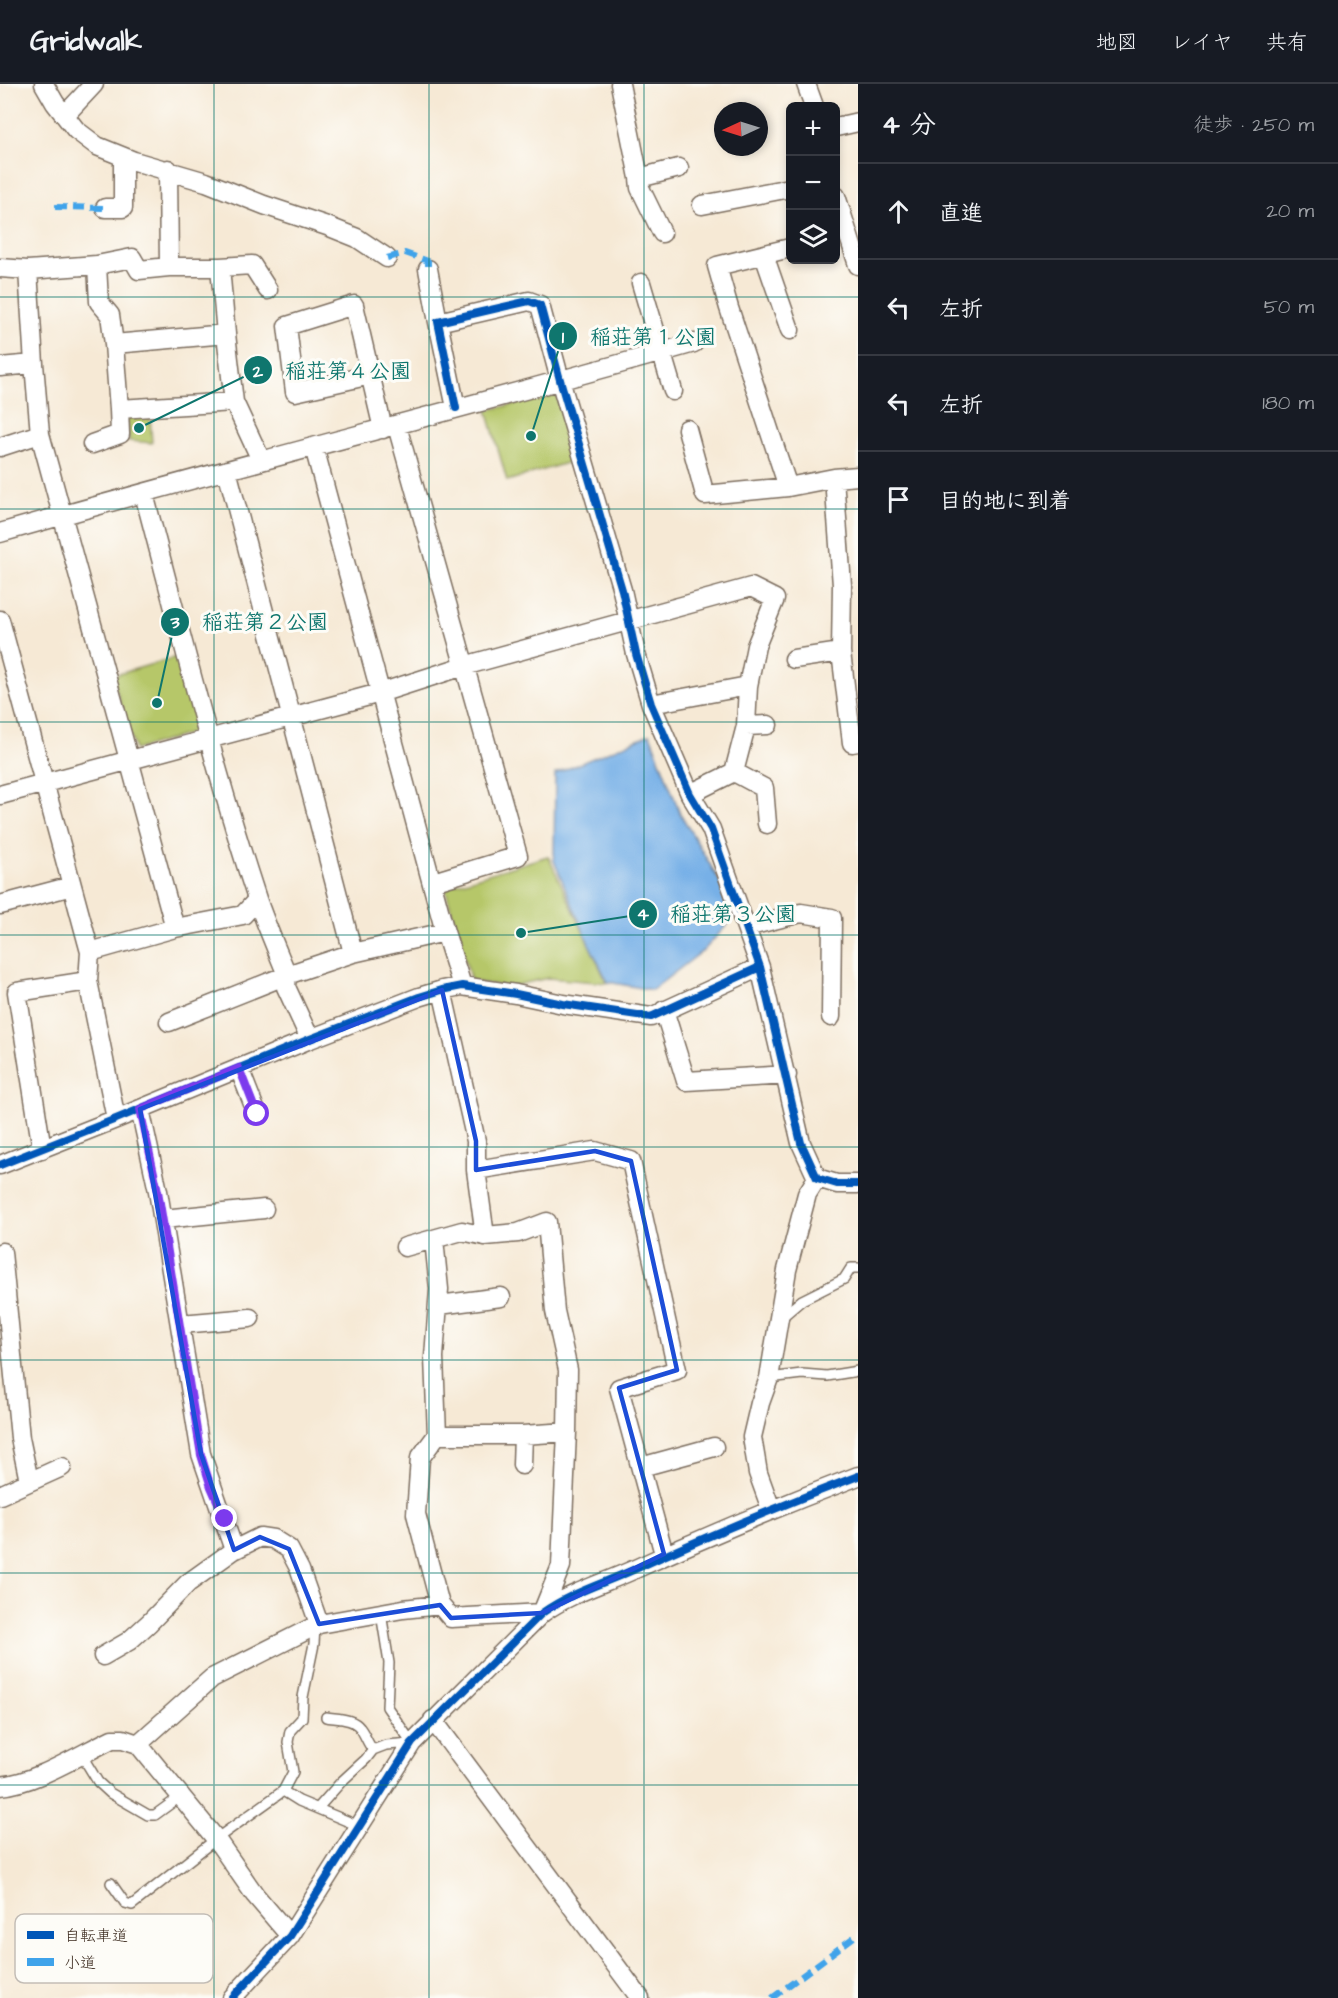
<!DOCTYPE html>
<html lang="ja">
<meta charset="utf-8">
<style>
:root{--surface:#171b24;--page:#242831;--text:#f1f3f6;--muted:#9ea1a6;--line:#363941}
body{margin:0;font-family:"Architects Daughter","Klee One",sans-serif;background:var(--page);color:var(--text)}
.controls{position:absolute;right:18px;top:18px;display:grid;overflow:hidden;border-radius:9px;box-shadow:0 3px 9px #0003}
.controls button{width:54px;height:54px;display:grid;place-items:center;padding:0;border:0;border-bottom:2px solid var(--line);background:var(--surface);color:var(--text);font:30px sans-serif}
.compass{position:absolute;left:714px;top:18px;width:54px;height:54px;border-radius:50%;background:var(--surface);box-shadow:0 3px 9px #0003;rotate:266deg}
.stop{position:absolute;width:18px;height:18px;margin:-14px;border:4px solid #7c3aed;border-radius:50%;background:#fff}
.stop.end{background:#7c3aed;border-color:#fff;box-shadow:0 2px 6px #0008}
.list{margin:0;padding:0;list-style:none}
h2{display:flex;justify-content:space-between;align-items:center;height:78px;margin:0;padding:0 24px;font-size:26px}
h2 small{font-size:20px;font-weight:400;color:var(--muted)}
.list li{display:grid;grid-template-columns:39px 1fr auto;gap:18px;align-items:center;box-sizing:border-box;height:96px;padding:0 24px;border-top:2px solid var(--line)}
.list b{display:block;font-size:22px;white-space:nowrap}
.list em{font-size:20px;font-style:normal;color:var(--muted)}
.icon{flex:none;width:33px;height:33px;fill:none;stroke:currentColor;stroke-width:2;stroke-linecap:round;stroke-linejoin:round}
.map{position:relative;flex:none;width:858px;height:1914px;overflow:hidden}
header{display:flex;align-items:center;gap:36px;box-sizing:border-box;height:84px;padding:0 30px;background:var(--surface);border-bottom:2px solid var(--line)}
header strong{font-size:28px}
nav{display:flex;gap:33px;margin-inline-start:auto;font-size:21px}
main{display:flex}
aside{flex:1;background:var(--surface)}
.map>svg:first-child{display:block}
.green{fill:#b6c769;stroke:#787844;stroke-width:1.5}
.water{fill:#77b0e7;stroke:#596d82;stroke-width:1.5}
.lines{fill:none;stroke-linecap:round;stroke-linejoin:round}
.lane-casing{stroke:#7c6d5e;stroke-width:12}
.street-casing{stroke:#7c6d5e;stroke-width:21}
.lane{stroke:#fff;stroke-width:9}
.street{stroke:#fff;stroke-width:18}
.quiet{stroke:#3fa3ea;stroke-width:6;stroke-dasharray:12 6;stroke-linecap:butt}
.cycleway-casing{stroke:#fdfcf7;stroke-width:11}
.cycleway{stroke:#0057b8;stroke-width:8}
.route{stroke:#7c3aed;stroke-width:8}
.marked{fill:none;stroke:#1d4ed8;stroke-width:4.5;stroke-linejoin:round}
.grid{fill:none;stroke:#0f766e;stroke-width:1.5;stroke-opacity:0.55}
.key{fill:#fdfcf7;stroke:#c3bdb6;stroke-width:1.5}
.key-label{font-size:16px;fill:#3b2a1e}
.leader{fill:none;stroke:#0f766e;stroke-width:2}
.callout-dot{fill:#0f766e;stroke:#fdfcf7;stroke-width:2}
.mark-label{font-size:18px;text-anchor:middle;font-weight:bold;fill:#fff}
.callout-label{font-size:21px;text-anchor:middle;font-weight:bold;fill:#0f766e;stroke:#fdfcf7;stroke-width:6;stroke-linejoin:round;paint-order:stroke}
</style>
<header>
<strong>Gridwalk</strong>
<nav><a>地図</a><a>レイヤ</a><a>共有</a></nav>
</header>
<main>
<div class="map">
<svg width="858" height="1914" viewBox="0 0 858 1914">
<rect width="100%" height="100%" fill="#fdfcf7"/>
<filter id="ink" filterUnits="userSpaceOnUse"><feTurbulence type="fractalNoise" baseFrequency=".0167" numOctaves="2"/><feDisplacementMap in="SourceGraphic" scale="12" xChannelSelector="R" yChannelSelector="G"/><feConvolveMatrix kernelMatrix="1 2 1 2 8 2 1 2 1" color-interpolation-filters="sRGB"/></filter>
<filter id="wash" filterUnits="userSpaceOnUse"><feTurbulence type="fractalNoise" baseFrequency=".008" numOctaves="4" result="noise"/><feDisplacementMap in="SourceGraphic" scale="24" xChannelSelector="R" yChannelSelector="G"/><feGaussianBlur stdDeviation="1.35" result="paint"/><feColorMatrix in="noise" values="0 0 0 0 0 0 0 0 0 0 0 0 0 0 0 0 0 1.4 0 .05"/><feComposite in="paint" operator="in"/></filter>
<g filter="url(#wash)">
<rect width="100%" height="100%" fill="#f6e9d5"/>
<path class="green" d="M557,311L573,377L507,397L487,326Z
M150,330L152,359L129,357L127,332Z
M180,572L202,646L135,666L112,592Z
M548,772L607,899L548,894L508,903L471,897L445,803Z"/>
<path class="water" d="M650,650L680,729L738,829L704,866L652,906L608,898L589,860L554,777L555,690Z"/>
</g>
<g filter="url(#ink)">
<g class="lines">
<g class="lane-casing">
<path id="lane" d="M782,1233L802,1216L844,1195L851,1184H858
M769,1294L802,1290L827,1292L858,1287
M381,1529L389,1579L387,1623L412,1659
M326,1633C337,1635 353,1634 360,1644C365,1650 367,1659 373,1666
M81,1670L98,1698L110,1709L148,1731H155L181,1712
M283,1707L299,1717L359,1742
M318,1724L341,1698L366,1675L373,1666L386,1661L412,1659
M111,1799L125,1819L132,1821L216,1755L283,1707L293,1688L288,1658L290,1647L302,1634L303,1613L314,1560L315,1542"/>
</g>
<g class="street-casing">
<path id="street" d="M44,0L55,19L76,46L97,62L134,77L206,98L264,121L327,142L357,154L387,174
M620,0L639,94L679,84
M806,0L814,22
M65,31L94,0
M836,43L858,38
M639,94L640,104L662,149
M836,112L858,181
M702,121L790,104
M105,124H123V73
M764,171L790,246
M97,181L132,174L139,186L169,183L168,85
M169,183H220L226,250
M220,183L252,181L268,206
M0,184L28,186
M428,185L438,238
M641,199L673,307
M34,280L40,350
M0,283L34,280L28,186L97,181L99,218L110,231L114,260
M371,291L295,308L287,242L354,221L383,345
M456,324L438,238L529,217L540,221L560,296L622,506L636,570L651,620L690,710L711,745L760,883L801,1059L817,1094L837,1100H858
M119,325L114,260L226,250L234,318
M397,342L518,772L433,798
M687,345L705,411L788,403L834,394
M92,360L120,350L119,325L234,318L261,376
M0,363L40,350L175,844
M314,363L445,848L462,902
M227,386L353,869
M858,392L834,394L842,501L841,568L852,659L858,658
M788,403L729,224L717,182L790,164
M144,410C180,545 213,682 257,815C266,841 277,866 287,891L286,903L310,955
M0,449C230,383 463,325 694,259
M0,536L90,868L88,897L116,1035
M794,575L841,568
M651,620L748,602
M746,642L768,641
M734,688L764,704L767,740
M0,711L380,609L464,582L751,503L775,515L756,562L748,602L746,642L734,688L690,710
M0,821L72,802
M746,843L801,829L832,834L831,933
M90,868L175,844L243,831L257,816
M442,906L476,1057V1086L485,1152L518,1149L547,1138L555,1227L568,1286L567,1348L561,1482L542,1529
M664,926L686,997L787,991
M169,938L287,891L353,869L445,848
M239,984L257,1030
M140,1025L158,1107L201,1370L234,1466
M42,1065L17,908L88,897
M0,1081L116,1035L310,955L419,913L442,906L462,902L516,910L563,920L651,933L760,883
M476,1086L595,1067L631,1077L677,1286L619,1304L664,1470
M163,1135L264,1125
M434,1155L439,1205L434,1273L437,1351L420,1374L416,1430L440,1521L451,1534L542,1529
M405,1163L462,1147L485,1152
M2,1168L20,1354L29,1397
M439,1221L501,1213
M181,1240L250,1234
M437,1351H523L567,1348
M522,1381L523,1351
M641,1383L714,1363
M0,1411L62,1383
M771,1425L758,1389L752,1353L760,1319L769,1294L787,1186L807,1110L817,1094
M103,1572L129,1557L149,1539L188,1499L234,1466L260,1453L273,1455L289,1465L300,1486L319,1540
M433,1636L640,1914
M138,1660L216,1755L255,1811L290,1852
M0,1702C36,1699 79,1671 112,1655H123L138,1660L212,1594L319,1540L403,1525L440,1521
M232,1914L290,1852L412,1659L542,1529C570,1509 602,1500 633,1486C707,1452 782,1421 858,1392"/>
</g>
<use href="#lane" class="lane"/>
<use href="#street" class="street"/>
<path class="quiet" d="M55,123L105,124
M387,174L405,169L428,177V185
M772,1914L858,1850"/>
<g class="cycleway-casing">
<path id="cycleway" d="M456,324L438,238L529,217L540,221L560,296L622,506L636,570L651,620L690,710L711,745L760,883L801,1059L817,1094L837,1100H858
M0,1081L116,1035L310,955L419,913L442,906L462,902L516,910L563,920L651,933L760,883
M232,1914L290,1852L412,1659L542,1529C570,1509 602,1500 633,1486C707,1452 782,1421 858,1392"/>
</g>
<use href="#cycleway" class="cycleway"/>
</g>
</g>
<g class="lines" filter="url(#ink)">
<path class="route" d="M225,1435L211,1403L201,1371L158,1107L140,1025L239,984L257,1030"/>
</g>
<path class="marked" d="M442,906L476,1057V1086L595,1067L631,1077L677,1286L619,1304L664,1470L542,1529L451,1534L440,1521L319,1540L289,1465L260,1453L234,1466L201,1370L140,1025Z"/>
<path class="grid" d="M214,0V1914M429,0V1914M644,0V1914M0,213H858M0,425H858M0,638H858M0,851H858M0,1063H858M0,1276H858M0,1489H858M0,1701H858"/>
<rect x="15" y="1830" width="198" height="69" rx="9" class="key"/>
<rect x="27" y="1847" width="27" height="8" fill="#0057b8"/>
<rect x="27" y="1874" width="27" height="8" fill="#3fa3ea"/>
<g class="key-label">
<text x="64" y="1857">自転車道</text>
<text x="64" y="1884">小道</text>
</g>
<path class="leader" d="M531 352L563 252M139 344L258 286M157 619L175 538M521 849L643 830"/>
<g class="callout-dot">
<circle cx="531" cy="352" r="6"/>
<circle cx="139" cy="344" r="6"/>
<circle cx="157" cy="619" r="6"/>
<circle cx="521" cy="849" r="6"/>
<circle cx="563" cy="252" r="15"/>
<circle cx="258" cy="286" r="15"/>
<circle cx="175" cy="538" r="15"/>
<circle cx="643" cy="830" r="15"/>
</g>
<g class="mark-label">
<text x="563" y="259">1</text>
<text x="258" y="293">2</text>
<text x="175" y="544">3</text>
<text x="643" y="836">4</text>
</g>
<g class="callout-label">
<text x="653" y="260">稲荘第１公園</text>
<text x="348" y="294">稲荘第４公園</text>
<text x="265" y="545">稲荘第２公園</text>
<text x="733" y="837">稲荘第３公園</text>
</g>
</svg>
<div class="controls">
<button>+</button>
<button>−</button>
<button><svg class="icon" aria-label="layers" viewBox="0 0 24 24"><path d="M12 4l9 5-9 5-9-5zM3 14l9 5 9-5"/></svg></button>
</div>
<svg class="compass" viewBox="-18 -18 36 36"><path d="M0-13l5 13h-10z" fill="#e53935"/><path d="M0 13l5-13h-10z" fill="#9ea1a6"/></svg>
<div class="stop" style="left:257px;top:1030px"></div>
<div class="stop end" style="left:225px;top:1435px"></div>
</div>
<aside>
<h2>4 分<small>徒歩 · 250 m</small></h2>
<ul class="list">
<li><svg class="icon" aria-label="ahead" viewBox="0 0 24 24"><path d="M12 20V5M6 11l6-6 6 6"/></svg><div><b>直進</b></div><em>20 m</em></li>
<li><svg class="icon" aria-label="left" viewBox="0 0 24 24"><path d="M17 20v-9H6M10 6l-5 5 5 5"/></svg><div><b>左折</b></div><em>50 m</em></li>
<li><svg class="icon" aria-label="left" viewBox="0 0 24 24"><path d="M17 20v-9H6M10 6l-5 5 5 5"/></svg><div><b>左折</b></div><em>180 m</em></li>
<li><svg class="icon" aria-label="arrive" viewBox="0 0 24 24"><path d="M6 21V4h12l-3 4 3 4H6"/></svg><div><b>目的地に到着</b></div></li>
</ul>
</aside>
</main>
